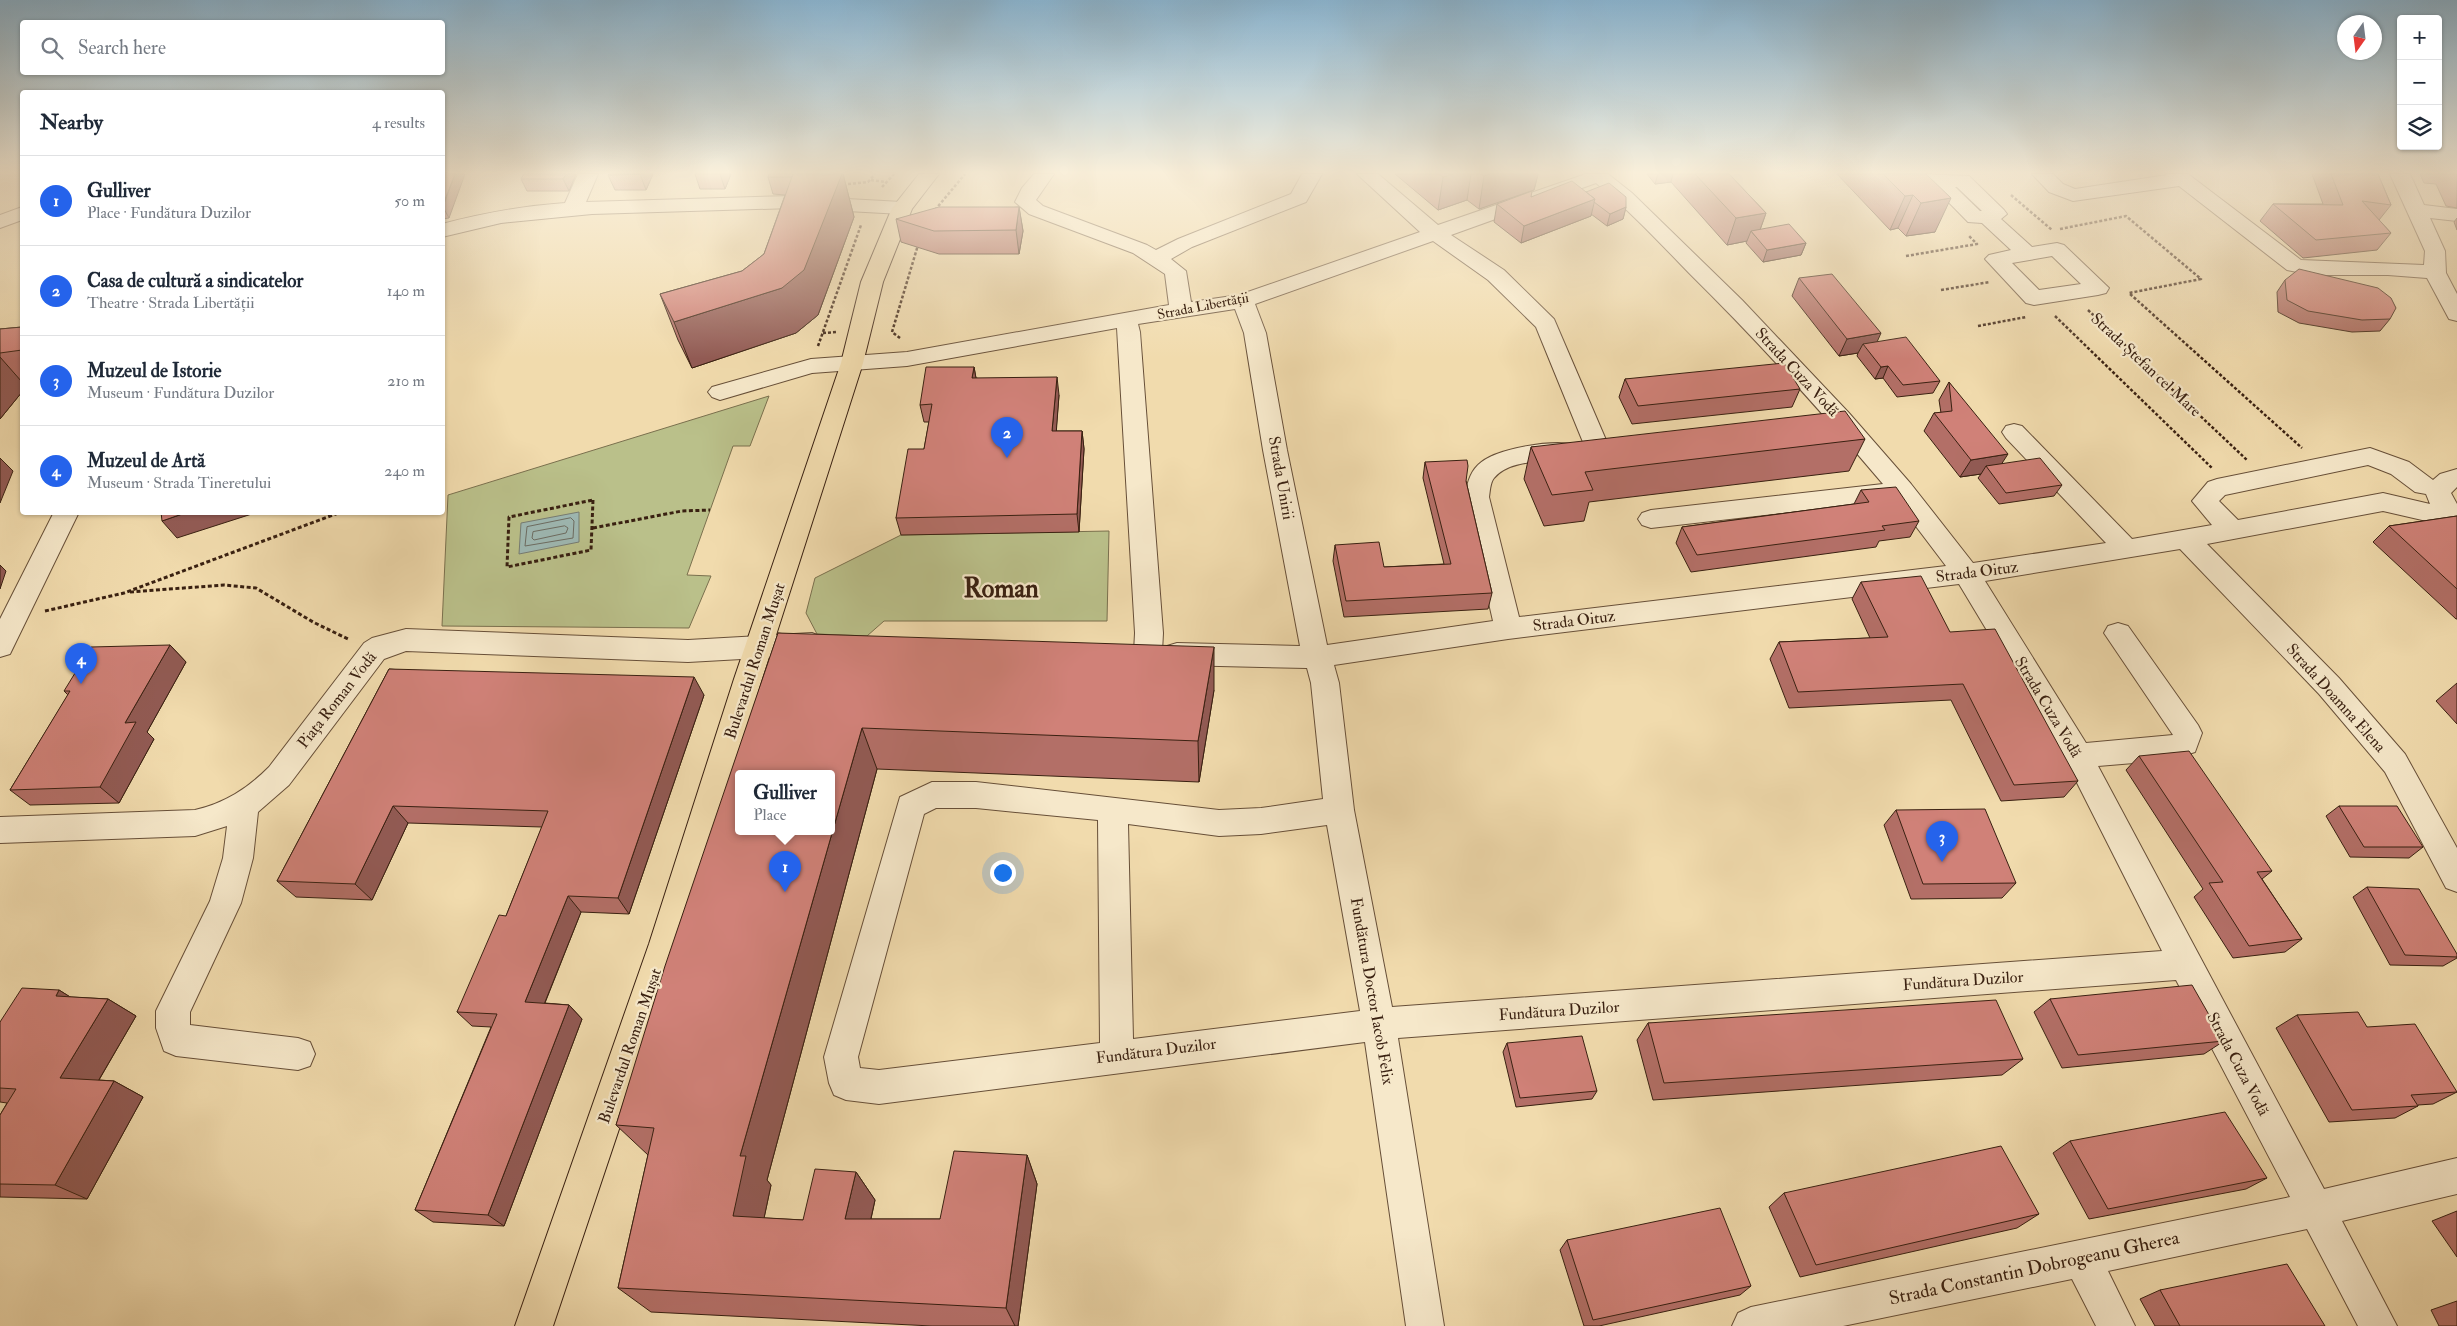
<!DOCTYPE html>
<meta charset="utf-8">
<style>
:root{--surface:#fff;--page:#f2f2f3;--text:#1f2937;--muted:#747a83;--line:#e0e1e3;--accent:#2563eb}
body{margin:0;font-family:"IM FELL Double Pica",serif;background:var(--page);color:var(--text)}
.controls{position:absolute;right:15px;top:15px;display:grid;overflow:hidden;border-radius:5px;box-shadow:0 1px 4px #0004}
.controls button{width:45px;height:45px;display:grid;place-items:center;padding:0;border:0;border-bottom:1px solid var(--line);background:var(--surface);color:var(--text);font:25px sans-serif}
.compass{position:absolute;left:2337px;top:15px;width:45px;height:45px;border-radius:50%;background:var(--surface);box-shadow:0 1px 4px #0004;rotate:194deg}
.you{position:absolute;left:1002px;top:872px;width:18px;height:18px;margin:-12px;border:4px solid #fff;border-radius:50%;background:#1a73e8;box-shadow:0 0 0 8px #1a73e833}
.badge{display:grid;place-items:center;width:32px;height:32px;border-radius:50%;background:var(--accent);color:#fff;font-size:16px;font-weight:700}
.pin{position:absolute;translate:-50% -41px;filter:drop-shadow(0 1px 2px #0008)}
.pin::after{content:'';position:absolute;top:26px;width:18px;height:15px;background:inherit;clip-path:polygon(0 0,100% 0,50% 100%)}
.popup{position:absolute;left:735px;top:770px;width:100px;height:65px;box-sizing:border-box;display:grid;place-content:center;border-radius:5px;background:var(--surface);filter:drop-shadow(0 1px 4px #0005);font-size:16px;white-space:nowrap;color:var(--muted)}
.popup b{font-size:19px;color:var(--text)}
.popup::after{content:'';position:absolute;left:50%;top:100%;margin-left:-10px;border:10px solid transparent;border-top-color:var(--surface)}
.list{margin:0;padding:0;list-style:none}
h2{display:flex;justify-content:space-between;align-items:center;height:65px;margin:0;padding:0 20px;font-size:21px}
h2 small{font-size:16px;font-weight:400;color:var(--muted)}
.list li{display:grid;grid-template-columns:32px 1fr auto;gap:15px;align-items:center;box-sizing:border-box;height:90px;padding:0 20px;border-top:1px solid var(--line)}
.list b{display:block;font-size:19px;white-space:nowrap}
.list p{margin:0;font-size:16px;white-space:nowrap;color:var(--muted)}
.list em{font-size:16px;font-style:normal;color:var(--muted)}
.icon{flex:none;width:28px;height:28px;fill:none;stroke:currentColor;stroke-width:2;stroke-linecap:round;stroke-linejoin:round}
.map{position:relative;flex:none;width:2457px;height:1326px;overflow:hidden}
.search{position:absolute;background:var(--surface);box-shadow:0 1px 4px #0004;left:20px;top:20px;width:425px;height:55px;display:flex;align-items:center;gap:12px;box-sizing:border-box;padding:0 18px;border-radius:5px;color:var(--muted);font-size:19px}
.panel{position:absolute;background:var(--surface);box-shadow:0 1px 4px #0004;left:20px;top:90px;width:425px;height:425px;border-radius:5px}
.map>svg:first-child{display:block}
.green{fill:#bac08a;stroke:#7a704e}
.water{fill:#9eb9b4;stroke:#767c73}
.lines{fill:none;stroke-linecap:round;stroke-linejoin:round}
.shore{stroke:#6c6c62;stroke-width:1}
.minor-casing{stroke:#674f38;stroke-width:2}
.major-casing{stroke:#392011;stroke-width:2}
.path-far1{stroke:#392011;stroke-width:2.5;stroke-dasharray:3 2;stroke-linecap:butt}
.path{stroke:#392011;stroke-width:3;stroke-dasharray:4 2.5;stroke-linecap:butt}
.minor{fill:#f6e8ca;fill-rule:evenodd}
.major{fill:#f1dbad;fill-rule:evenodd}
.wall{fill:#b36f67;stroke:#392011}
.shaded-wall{fill:#925a54;stroke:#392011}
.building{fill:#d08178;stroke:#392011;fill-rule:evenodd}
.labels{text-anchor:middle;dominant-baseline:central;stroke-width:4.5;stroke-linejoin:round;paint-order:stroke}
.far-street-label{font-size:14px;fill:#392011;stroke:#f6e8ca}
.street-label{font-size:16px;fill:#392011;stroke:#f6e8ca}
.near-street-label{font-size:19px;fill:#392011;stroke:#f6e8ca}
.town-label{font-size:26px;font-weight:bold;fill:#392011;stroke:#f6e8ca}
</style>
<div class="map">
<svg width="2457" height="1326" viewBox="0 0 2457 1326">
<rect width="100%" height="100%" fill="#f1dbad"/>
<filter id="stains"><feTurbulence type="fractalNoise" baseFrequency=".004" numOctaves="4"/><feColorMatrix values="0 0 0 0 .2 0 0 0 0 .09 0 0 0 0 .02 0 0 0 .5 -.17"/></filter>
<radialGradient id="worn" r=".72"><stop offset=".6" stop-color="#630" stop-opacity="0"/><stop offset="1" stop-color="#630" stop-opacity=".3"/></radialGradient>
<path class="green" d="M769,396L750,446H733L687,575L711,576L689,628L442,626L448,495Z
M1109,531L1107,621H884L867,636L817,634L806,613L815,578L901,535Z"/>
<path class="water" d="M579,512V542L519,554L521,523Z"/>
<g class="lines">
<path class="shore" d="M571,518L574,521L573,538L525,546L527,527Z
M565,526L568,528L566,533L534,540L532,538L533,532Z"/>
<g class="minor-casing">
<path id="minor" d="M578,174H598L586,202L792,196L902,202L909,204L912,208L909,212L902,214L792,208L592,214L501,223L442,237V224C483,213 523,206 565,203Z
M1034,174H1054L1036,200L1043,206L1147,245L1156,250L1178,239L1291,194L1302,174H1322L1306,202L1192,247L1171,259L1186,271L1191,302L1239,295L1420,232L1357,174H1378L1438,225L1586,174H1608L1632,193L1742,300L1849,413L1911,484L1973,563L2106,543L2006,438L2002,432L2006,426L2014,424L2022,426L2132,539L2212,525L2192,501L2208,482L2217,479L2370,448L2409,462L2433,480L2440,474L2457,469V487L2451,493L2457,504V528L2383,511L2207,544L2339,678L2405,754L2457,848V892L2446,888L2385,772L2319,694L2180,549L1985,581L2086,743L2173,735L2104,633L2108,626L2118,623L2128,626L2198,725L2202,733L2195,752L2170,760L2098,766L2324,1189L2457,1158V1194L2342,1221L2397,1326H2358L2307,1229L2108,1271L2135,1326H2096L2072,1279L1843,1326H1732L1738,1313L1751,1307L2290,1197L2176,980L1398,1038L1444,1326H1406L1365,1042L879,1104L846,1100L834,1095L829,1083L824,1057L900,797L932,782H976L1219,810L1261,808L1323,799L1311,683L1307,668L1177,665L1167,662L1163,654L1167,646L1177,643L1300,646L1263,450L1244,333L1235,309L1138,324L1140,332L1163,633L1162,652L1158,660L1148,663L1138,660L1134,652L1135,633L1117,328L907,366L812,373L720,400L712,397L708,392L712,387L811,359L907,352L1169,305L1165,274L1133,253L1029,214L1015,202L1022,188ZM1596,183C1629,210 1659,242 1689,273C1757,340 1821,411 1883,484L1651,510L1642,513L1638,519L1642,525L1651,528L1896,500L1946,566L1519,617L1489,497C1490,491 1490,483 1494,478C1510,459 1545,462 1567,459L1576,457L1579,451L1576,445C1554,439 1494,448 1478,465C1469,474 1467,485 1465,497L1493,621L1327,645L1287,450L1266,333L1255,304L1433,241L1488,280L1536,327L1585,447L1588,453L1597,455L1606,453L1609,447L1554,319L1504,270L1451,235ZM2368,465L2391,474L2415,492L2426,494L2430,504L2383,493L2238,520L2219,501L2225,495ZM1959,584L2068,765L2162,951L1392,1007L1354,810L1339,683L1334,665L1508,639ZM936,808H976L1098,820L1100,1043L879,1070L860,1068L858,1057L924,814ZM1128,824L1219,836L1261,834L1327,825L1360,1011L1133,1039Z
M1921,174L1969,176L2004,210L2007,214L2001,219L2032,247L2057,243L2064,245L2109,288L2106,293L2098,295L2034,305L2026,303L1985,259L1989,255L2011,250L1982,223L1968,222ZM1955,187H1957L1982,211H1980ZM2052,256L2081,284L2039,290L2012,263Z
M2032,174H2053L2063,184L2075,189L2167,175L2166,174H2188L2301,260L2424,265L2425,251L2390,174H2410L2424,205L2457,209V221L2430,218L2445,251L2446,273L2457,294V321L2449,319L2427,278L2388,275H2312L2287,270L2179,186L2073,201L2049,192Z
M22,207V220L0,228V215Z
M54,512H79L10,654L0,657V619Z
M406,629L688,640L812,633L822,637L826,644L822,651L812,655L688,662L406,651L384,659L289,785L258,812L253,858L241,903L190,1012V1025L298,1038L310,1042L315,1054L310,1066L298,1070L176,1056L164,1051L156,1028V1011L210,901L223,858L227,826L195,836L0,843V817L195,810C225,803 247,789 269,767L364,643L372,638Z"/>
</g>
<g class="major-casing">
<path id="major" d="M919,174H939L912,209L883,282L863,363L762,679L681,944L553,1326H515L649,944L734,679L841,363L861,282L892,208Z"/>
</g>
<path class="path-far1" d="M871,180L886,182
M848,184L868,182L875,174
M882,187L894,174
M2011,195L2052,230
M935,210L965,174
M2060,229L2126,216L2201,279L2129,293L2302,448
M1906,256L1977,244L1969,236
M1941,290L1990,282
M2088,310L2247,460
M2055,316L2212,468
M1978,326L2026,317
M823,333L837,332
M900,338L892,332L918,245
M818,346L861,225"/>
<path class="path" d="M593,500L591,550L507,567L509,517Z
M593,528L682,511L710,510
M130,592L224,585L256,588L313,622L350,640
M45,611L124,593L341,512"/>
<use href="#minor" class="minor"/>
<use href="#major" class="major"/>
</g>
<path class="wall" d="M442,174L449,218L442,219Z
M576,174L569,191H527L521,179Z
M653,174L646,190H615L608,175Z
M695,174H731L725,189H700Z
M843,174L854,217L818,315L796,333L692,368L678,340L660,294L742,271L764,254L785,195L773,194L768,177Z
M1395,174H1538L1534,190L1479,209L1467,200L1438,210Z
M1647,174H1729L1766,213L1760,230L1806,243L1801,255L1763,262L1746,243L1747,241L1727,245L1671,182L1655,184Z
M1837,174H1926L1935,232L1906,236L1898,228L1890,230Z
M2312,174H2378L2391,205L2379,220L2391,233L2377,250L2303,258L2260,221L2273,204H2323Z
M2420,174H2457V208L2446,206L2436,184L2424,183Z
M1586,192L1626,207L1623,219L1607,226L1591,214V216L1521,243L1494,222L1497,204L1531,197Z
M1019,207L1023,231L1019,254H939L901,242L896,219Z
M2457,218V230L2454,222Z
M1799,278L1877,342L1940,381L1933,393L1897,397L1883,378L1875,379L1857,356L1858,353L1839,356L1792,296Z
M2285,280L2390,319L2380,331L2352,332L2299,323L2278,312L2277,292Z
M22,327V392L0,419V329Z
M974,367L976,378L1059,395L1056,431H1082L1084,449L1079,532L901,535L896,518L924,449L929,422H924L920,405Z
M1625,379L1800,389L1792,407L1632,424L1619,397Z
M1949,382L2002,463L2062,485L2054,496L1999,504L1978,478L1981,474L1960,477L1924,431L1934,413H1941L1939,400Z
M1865,439L1849,471L1589,502L1584,521L1544,526L1524,479L1531,447Z
M1425,462L1466,481L1492,593L1488,609L1344,617L1333,561L1335,545L1384,567L1444,564L1423,478Z
M1861,490L1919,521L1910,537L1879,541L1876,547L1691,572L1676,543L1682,527L1854,504Z
M2457,516V619H2456L2373,542L2389,526Z
M1861,582L1950,632L2078,781L2064,797L2001,801L1951,700L1789,708L1770,659L1779,642L1870,638L1852,599Z
M778,633L1214,690L1199,782L877,769L767,1180L771,1185L764,1218L803,1220L856,1172L875,1200L871,1219H940L1027,1155L1037,1184L1018,1326H932L651,1312L618,1288L648,1155L616,1125Z
M170,645L186,662L147,732L154,739L119,803L30,805L10,790L68,695L64,691Z
M389,669L704,695L629,914L581,912L545,1003L569,1005L582,1019L504,1226L433,1222L415,1210L491,1027L472,1026L457,1012L506,916L542,827L408,823L372,900L296,897L277,881Z
M2457,683V724L2436,701Z
M2139,756L2272,871L2262,879L2302,939L2285,952L2233,958L2194,897L2203,889L2126,770Z
M2339,806L2423,847L2409,858L2350,857L2326,816Z
M1896,810L2016,883L2002,898L1911,899L1884,825Z
M2367,887L2457,954V958L2443,966L2390,965L2353,897Z
M59,990L70,997L108,999L136,1016L99,1080L114,1081L143,1097L87,1199L0,1197V1115L7,1103L0,1102V1022Z
M2050,999L2224,1041L2204,1054L2062,1068L2034,1012Z
M2297,1015L2367,1027L2457,1092L2433,1104L2418,1105V1106L2395,1118L2329,1122L2276,1028Z
M1648,1023L2023,1059L2002,1075L1653,1100L1637,1040Z
M1507,1043L1597,1091L1592,1099L1516,1107L1503,1052Z
M2070,1141L2267,1178L2246,1189L2089,1219L2053,1153Z
M1784,1193L2039,1214L2017,1228L1800,1277L1769,1207Z
M2457,1211V1257L2432,1221Z
M1567,1240L1751,1286L1740,1295L1599,1326H1584L1560,1250Z
M2160,1290L2325,1326H2155L2140,1299Z
M2457,1301V1326H2439L2431,1310Z"/>
<path class="shaded-wall" d="M455,174H465L449,218L443,207Z
M566,174H576L569,191L563,179Z
M640,174H653L646,190Z
M720,174H731L725,189Z
M842,174H843L854,217L818,315L796,333L692,368L674,322L782,288Z
M1453,174H1471L1467,200L1438,210L1443,177Z
M1490,174H1538L1534,190L1479,209L1484,176Z
M1658,174H1673L1671,182L1655,184Z
M1913,195L1898,228L1890,230L1905,196Z
M1951,198L1935,232L1906,236L1921,203Z
M1595,199L1591,216L1521,243L1524,226Z
M1019,207L1023,231L1019,254L1016,230Z
M1626,207L1623,219L1607,226L1610,214Z
M1766,213L1757,238L1751,231L1747,241L1727,245L1736,218Z
M1806,243L1801,255L1763,262L1767,250Z
M1881,333L1873,351L1863,344L1858,353L1839,356L1847,339Z
M0,357L22,382V392L0,419Z
M1888,366L1883,378L1875,379L1881,367Z
M974,367L977,384L972,378Z
M1057,377L1059,395L1055,449L1052,431Z
M1082,431L1084,449L1079,532L1077,514Z
M2008,454L1997,471L1986,466L1981,474L1960,477L1971,460Z
M0,458L13,471L0,503Z
M188,512H258L177,538L162,521Z
M0,565L6,571L0,589Z
M170,645L186,662L147,732L154,739L119,803L100,787L125,723Z
M1214,647V690L1199,782L1198,741Z
M694,677L704,695L629,914L618,898Z
M862,728L877,769L767,1180L771,1185L759,1242L733,1216L740,1156Z
M393,806L408,823L372,900L355,884Z
M568,896L581,912L539,1017L525,1002Z
M59,990L88,1008L56,996Z
M108,999L136,1016L90,1095L60,1078Z
M569,1005L582,1019L504,1226L488,1215Z
M114,1081L143,1097L87,1199L55,1185Z
M1027,1155L1037,1184L1018,1326H1015L1006,1308Z
M856,1172L875,1200L865,1245L845,1219Z"/>
<path class="building" d="M442,174H455L442,207Z
M524,174H566L563,179H521Z
M609,174H640L608,175Z
M769,174H793L792,177H768Z
M793,174H842L804,270L782,288L674,322L660,294L742,271L764,254Z
M1438,174H1453L1443,177Z
M1481,174H1490L1484,176Z
M1695,174H1729L1766,213L1736,218Z
M1883,174H1926L1951,198L1921,203L1913,195L1905,196Z
M2331,174H2378L2391,205L2362,201L2391,233L2316,240L2273,204L2343,205Z
M1572,181L1595,199L1524,226L1497,204L1532,191L1531,197Z
M1609,183L1626,197V207L1610,214L1594,202L1595,199L1586,192Z
M939,207H1019L1016,230L934,231L896,219Z
M1789,224L1806,243L1767,250L1751,231Z
M2299,269L2378,288L2391,298L2396,308L2390,319L2362,320L2308,311L2287,300L2285,280Z
M1832,274L1881,333L1847,339L1799,278Z
M22,327V350L0,353V329Z
M1906,337L1940,381L1903,385L1888,366L1881,367L1863,344Z
M1784,363L1800,389L1638,406L1625,379Z
M926,367H974L972,378L1057,377L1052,431H1082L1077,514L896,518L908,449H924L932,404L920,405Z
M1949,382L2008,454L1971,460L1934,413L1952,411Z
M1845,411L1865,439L1585,472L1593,490L1552,495L1531,447Z
M2040,458L2062,485L2006,493L1986,466Z
M1467,460L1468,466L1466,481L1492,593L1346,601L1335,545L1379,542L1384,567L1451,564L1425,462Z
M1896,487L1919,521L1882,526L1885,530L1697,555L1682,527L1869,502L1861,490Z
M161,512H188L162,521Z
M2457,516V589L2389,526Z
M1921,576L1950,632L1995,629L2078,781L2014,785L1963,684L1798,692L1779,642L1888,637L1861,582Z
M778,633L1214,647L1198,741L862,728L740,1156H746L733,1216L803,1220L815,1169L856,1172L845,1219H940L954,1151L1027,1155L1006,1308L618,1288L654,1128L616,1125L665,966ZM739,773H831V831H739Z
M170,645L125,723L136,722L100,787L10,790L70,691H64L91,647Z
M389,669L694,677L618,898L568,896L525,1002L569,1005L488,1215L415,1210L497,1014L457,1012L499,915L506,916L548,811L393,806L355,884L277,881Z
M2189,751L2272,871L2257,872L2302,939L2249,946L2209,883L2223,882L2139,756Z
M2339,806H2397L2423,847H2364Z
M1985,809L2016,883L1923,884L1896,810Z
M2367,887L2419,889L2457,954V957L2405,955Z
M2192,985L2224,1041L2078,1055L2050,999Z
M22,988L59,990L56,996L108,999L60,1078L114,1081L55,1185L0,1184V1115L16,1089L0,1088V1022Z
M1996,1000L2023,1059L1664,1083L1648,1023Z
M2358,1012L2367,1027L2415,1024L2457,1092L2411,1095L2418,1106L2352,1110L2297,1015Z
M1582,1036L1597,1091L1520,1098L1507,1043Z
M2225,1112L2267,1178L2108,1209L2070,1141Z
M2001,1146L2039,1214L1816,1265L1784,1193Z
M1720,1208L1751,1286L1593,1320L1567,1240Z
M2287,1264L2325,1326H2180L2160,1290Z"/>
<linearGradient id="sky" x2="0" y2="1"><stop stop-color="#8ab6d3"/><stop offset="0.48" stop-color="#f9efda"/><stop offset="1" stop-color="#f9efda" stop-opacity="0"/></linearGradient>
<rect width="2457" height="359" fill="url(#sky)"/>
<g class="labels">
<g class="far-street-label">
<text transform="translate(1203 306) rotate(-11)">Strada Libertății</text>
</g>
<g class="street-label">
<text transform="translate(2146 365) rotate(43)">Strada Ștefan cel Mare</text>
<text transform="translate(1797 372) rotate(47)">Strada Cuza Vodă</text>
<text transform="translate(1281 478) rotate(80)">Strada Unirii</text>
<text transform="translate(1977 572) rotate(-7)">Strada Oituz</text>
<text transform="translate(1574 621) rotate(-7)">Strada Oituz</text>
<text transform="translate(755 661) rotate(-72)">Bulevardul Roman Mușat</text>
<text transform="translate(2336 698) rotate(48)">Strada Doamna Elena</text>
<text transform="translate(337 700) rotate(-52)">Piața Roman Vodă</text>
<text transform="translate(2048 707) rotate(59)">Strada Cuza Vodă</text>
<text transform="translate(1963 981) rotate(-4)">Fundătura Duzilor</text>
<text transform="translate(1372 991) rotate(80)">Fundătura Doctor Iacob Felix</text>
<text transform="translate(1559 1011) rotate(-4)">Fundătura Duzilor</text>
<text transform="translate(630 1046) rotate(-71)">Bulevardul Roman Mușat</text>
<text transform="translate(1156 1051) rotate(-7)">Fundătura Duzilor</text>
<text transform="translate(2238 1064) rotate(62)">Strada Cuza Vodă</text>
</g>
<g class="near-street-label">
<text transform="translate(2034 1268) rotate(-12)">Strada Constantin Dobrogeanu Gherea</text>
</g>
<g class="town-label">
<text x="1001" y="589">Roman</text>
</g>
</g>
<rect width="100%" height="100%" filter="url(#stains)"/>
<rect width="100%" height="100%" fill="url(#worn)"/>
</svg>
<div class="controls">
<button>+</button>
<button>−</button>
<button><svg class="icon" aria-label="layers" viewBox="0 0 24 24"><path d="M12 4l9 5-9 5-9-5zM3 14l9 5 9-5"/></svg></button>
</div>
<svg class="compass" viewBox="-18 -18 36 36"><path d="M0-13l5 13h-10z" fill="#e53935"/><path d="M0 13l5-13h-10z" fill="#747a83"/></svg>
<div class="you"></div>
<div class="pin badge" style="left:785px;top:892px">1</div>
<div class="popup"><b>Gulliver</b>Place</div>
<div class="pin badge" style="left:1007px;top:458px">2</div>
<div class="pin badge" style="left:1942px;top:862px">3</div>
<div class="pin badge" style="left:81px;top:684px">4</div>
<div class="search"><svg class="icon" aria-label="search" viewBox="0 0 24 24"><circle cx="10" cy="10" r="6"/><path d="M15 15l6 6"/></svg>Search here</div>
<section class="panel">
<h2>Nearby<small>4 results</small></h2>
<ul class="list">
<li><span class="badge">1</span><div><b>Gulliver</b><p>Place · Fundătura Duzilor</p></div><em>50 m</em></li>
<li><span class="badge">2</span><div><b>Casa de cultură a sindicatelor</b><p>Theatre · Strada Libertății</p></div><em>140 m</em></li>
<li><span class="badge">3</span><div><b>Muzeul de Istorie</b><p>Museum · Fundătura Duzilor</p></div><em>210 m</em></li>
<li><span class="badge">4</span><div><b>Muzeul de Artă</b><p>Museum · Strada Tineretului</p></div><em>240 m</em></li>
</ul>
</section>
</div>
